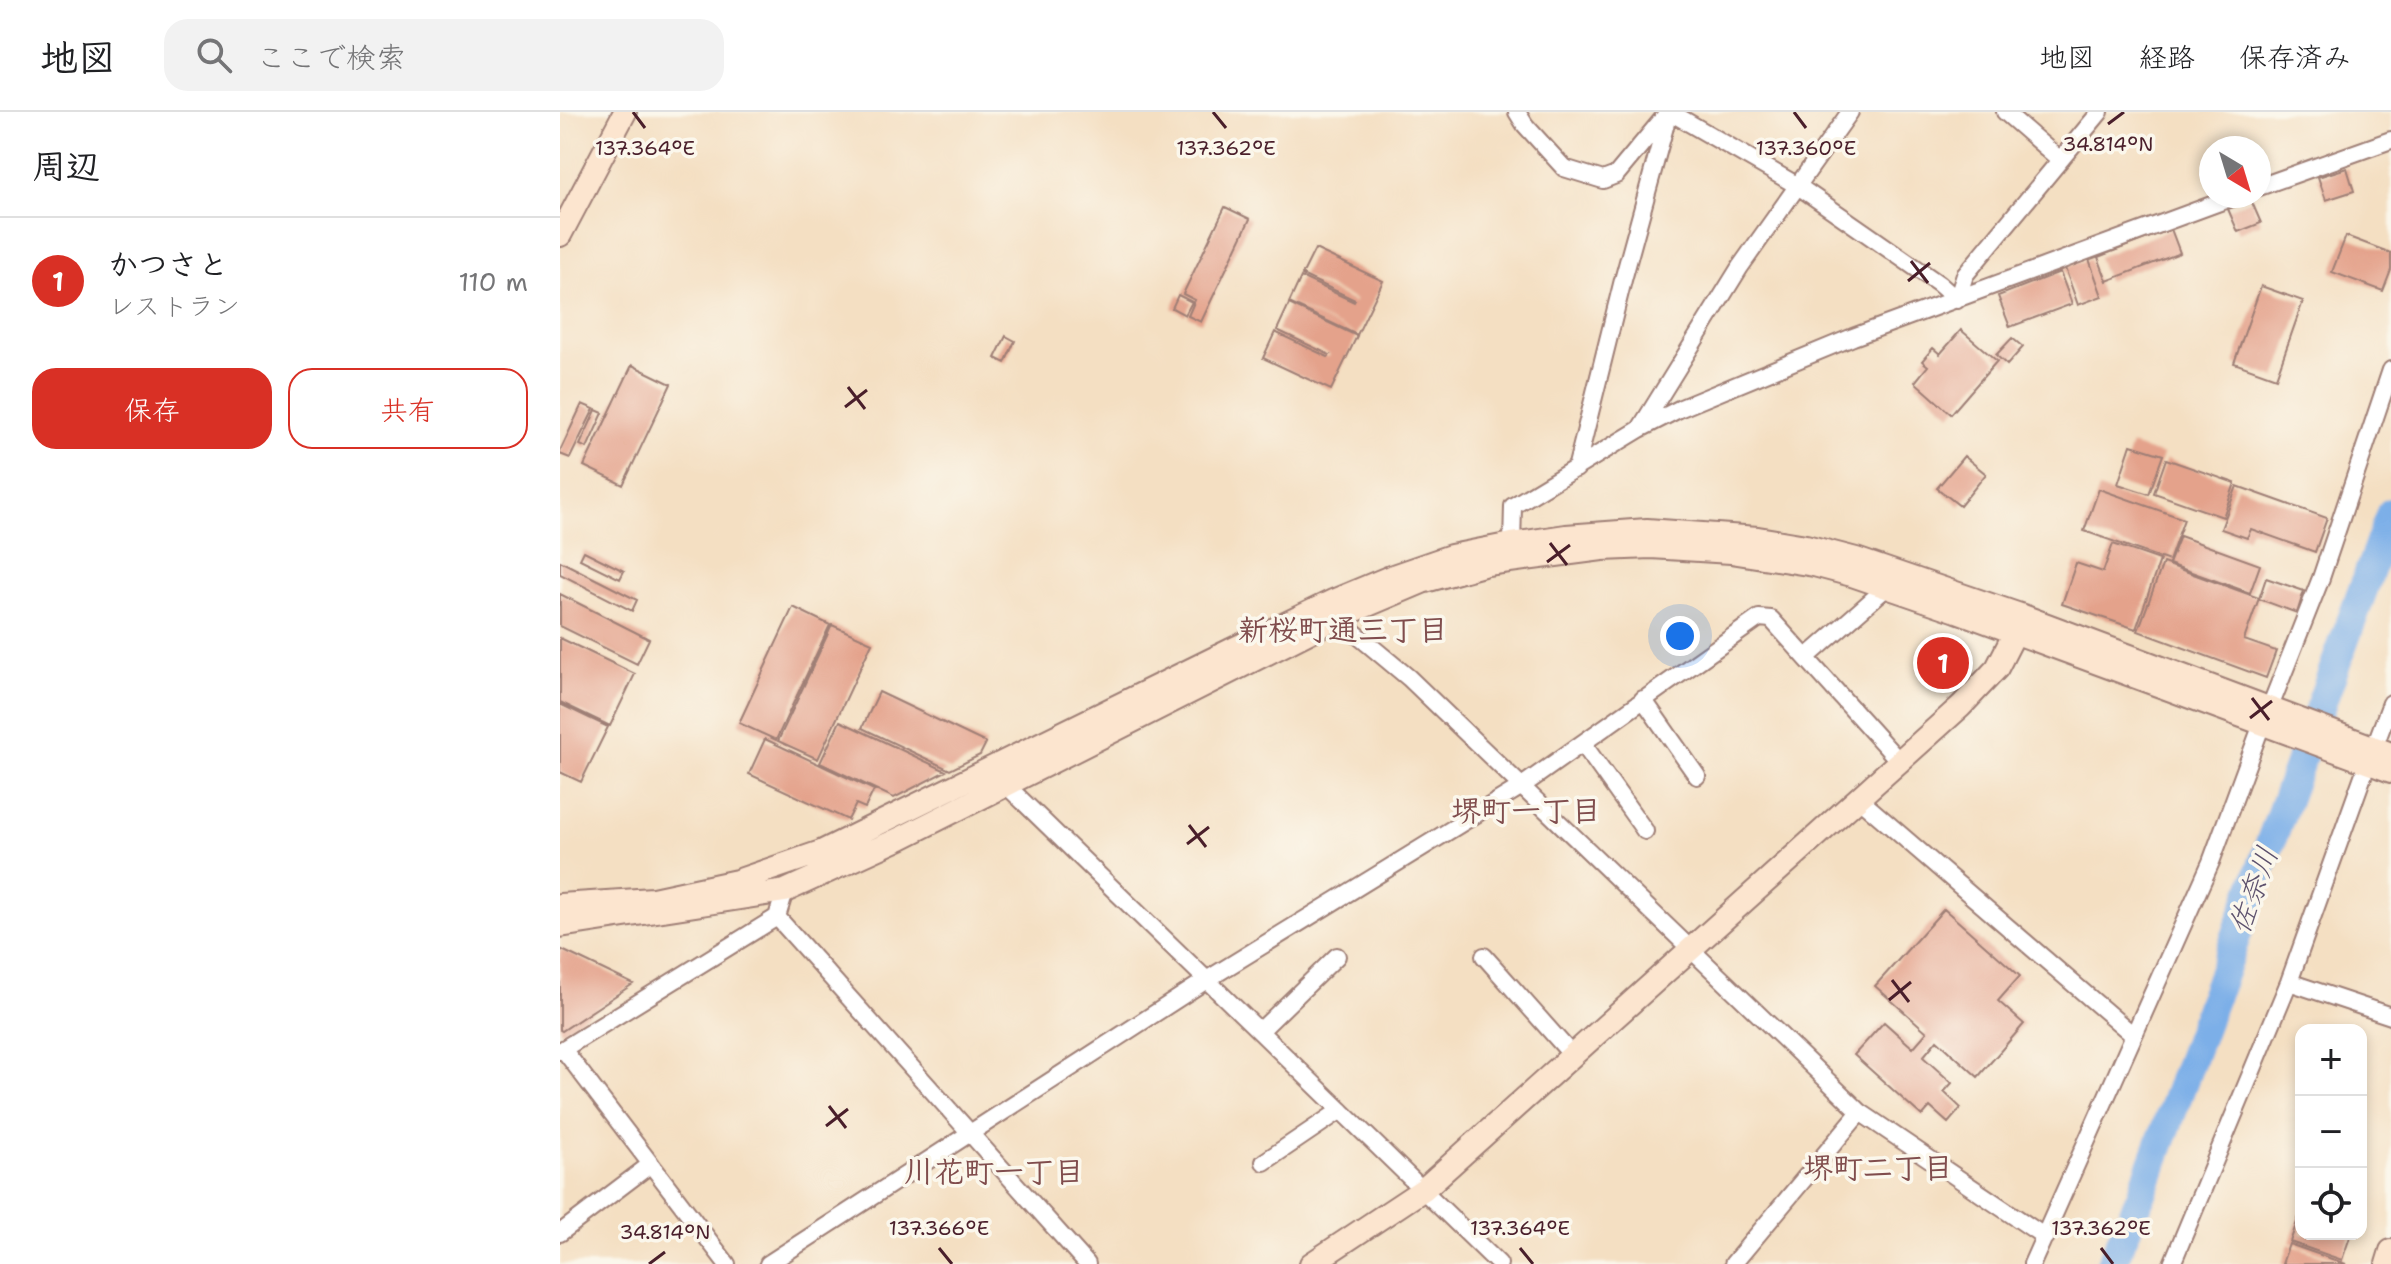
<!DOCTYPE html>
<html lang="ja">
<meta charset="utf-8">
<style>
:root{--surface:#fff;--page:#f2f2f2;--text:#202124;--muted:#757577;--line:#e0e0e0;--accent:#d93025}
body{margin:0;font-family:"Shantell Sans","Klee One",sans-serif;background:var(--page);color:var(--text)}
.controls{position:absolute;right:24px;bottom:24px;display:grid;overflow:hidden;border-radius:16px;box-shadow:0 4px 12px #0003}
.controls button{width:72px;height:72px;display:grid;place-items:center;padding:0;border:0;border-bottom:2px solid var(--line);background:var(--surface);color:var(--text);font:40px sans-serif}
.compass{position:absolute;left:1639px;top:24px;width:72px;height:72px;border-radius:50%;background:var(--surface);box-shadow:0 4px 12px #0003;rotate:142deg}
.you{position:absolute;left:1120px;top:524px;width:28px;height:28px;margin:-20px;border:6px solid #fff;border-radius:50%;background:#1a73e8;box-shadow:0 0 0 12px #1a73e833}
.badge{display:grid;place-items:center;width:52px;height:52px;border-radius:50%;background:var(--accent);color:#fff;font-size:26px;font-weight:700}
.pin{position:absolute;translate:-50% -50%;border:4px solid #fff;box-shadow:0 2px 8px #0006}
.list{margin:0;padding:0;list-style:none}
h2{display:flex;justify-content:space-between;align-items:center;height:104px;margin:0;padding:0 32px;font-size:34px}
h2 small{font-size:26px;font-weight:400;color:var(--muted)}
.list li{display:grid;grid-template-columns:52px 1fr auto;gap:24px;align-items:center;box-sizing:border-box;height:128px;padding:0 32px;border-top:2px solid var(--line)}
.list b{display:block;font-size:30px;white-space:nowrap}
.list p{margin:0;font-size:26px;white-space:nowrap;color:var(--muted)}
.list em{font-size:26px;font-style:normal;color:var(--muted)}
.actions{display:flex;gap:16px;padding:24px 32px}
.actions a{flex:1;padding:18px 0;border:2px solid var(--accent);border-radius:24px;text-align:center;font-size:28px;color:var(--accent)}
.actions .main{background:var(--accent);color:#fff}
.icon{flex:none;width:44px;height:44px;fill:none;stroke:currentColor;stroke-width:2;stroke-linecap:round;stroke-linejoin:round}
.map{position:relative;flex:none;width:1831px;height:1152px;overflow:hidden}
header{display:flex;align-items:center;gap:48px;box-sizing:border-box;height:112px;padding:0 40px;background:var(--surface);border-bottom:2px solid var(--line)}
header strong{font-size:38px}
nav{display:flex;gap:44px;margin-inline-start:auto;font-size:28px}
.search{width:560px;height:72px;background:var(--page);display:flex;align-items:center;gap:20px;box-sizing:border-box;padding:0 28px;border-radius:24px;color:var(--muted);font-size:30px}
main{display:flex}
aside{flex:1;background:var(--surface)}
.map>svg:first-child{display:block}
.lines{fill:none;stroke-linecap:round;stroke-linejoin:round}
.river{stroke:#7cafe8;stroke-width:30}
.building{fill:#e4a28b}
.street-casing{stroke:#9f7f76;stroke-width:20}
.secondary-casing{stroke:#9f7f76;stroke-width:26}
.street{stroke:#fff;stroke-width:16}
.secondary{stroke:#fce5cf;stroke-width:22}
.ticks{fill:none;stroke:#4a1f2b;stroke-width:3}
.labels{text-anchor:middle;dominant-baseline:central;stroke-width:7;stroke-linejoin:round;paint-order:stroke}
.neighbourhood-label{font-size:30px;font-weight:bold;fill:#804d4d;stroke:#fbf7ec}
.water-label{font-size:30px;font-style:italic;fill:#5c516d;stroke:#fbf7ec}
.ticks-label{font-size:20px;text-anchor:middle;fill:#4a1f2b;stroke:#fbf7ec;stroke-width:7;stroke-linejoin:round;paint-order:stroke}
</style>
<header>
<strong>地図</strong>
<div class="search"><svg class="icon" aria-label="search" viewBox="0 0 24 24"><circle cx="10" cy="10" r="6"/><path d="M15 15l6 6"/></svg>ここで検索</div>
<nav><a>地図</a><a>経路</a><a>保存済み</a></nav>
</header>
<main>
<aside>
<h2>周辺<small></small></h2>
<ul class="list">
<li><span class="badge">1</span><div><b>かつさと</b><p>レストラン</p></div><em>110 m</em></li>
</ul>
<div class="actions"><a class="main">保存</a><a>共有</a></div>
</aside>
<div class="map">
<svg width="1831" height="1152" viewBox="0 0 1831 1152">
<rect width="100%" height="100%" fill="#fbf7ec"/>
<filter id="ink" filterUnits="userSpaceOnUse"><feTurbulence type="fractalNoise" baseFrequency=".0125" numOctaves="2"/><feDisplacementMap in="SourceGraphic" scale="16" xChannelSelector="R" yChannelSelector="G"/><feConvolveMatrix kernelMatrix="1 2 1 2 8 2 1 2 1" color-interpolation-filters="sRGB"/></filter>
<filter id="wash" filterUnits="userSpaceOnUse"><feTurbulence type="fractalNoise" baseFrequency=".006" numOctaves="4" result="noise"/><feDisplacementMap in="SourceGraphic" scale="32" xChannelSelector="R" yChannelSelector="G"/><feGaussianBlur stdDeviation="1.8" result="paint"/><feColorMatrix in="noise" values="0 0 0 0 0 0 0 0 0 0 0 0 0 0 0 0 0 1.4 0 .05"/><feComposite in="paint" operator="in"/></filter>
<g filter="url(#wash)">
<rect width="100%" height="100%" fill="#f4dfc2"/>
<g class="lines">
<path class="river" d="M1551,1152L1581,1084L1831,401"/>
</g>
<g id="blocks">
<path class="building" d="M1787,56L1794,79L1766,88L1758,65Z
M1691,88L1701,111L1678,120L1668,97Z
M665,95L690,107L641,210L628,204L635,188L623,182Z
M1611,117L1620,141L1547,169L1538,145Z
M1786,124L1831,141V158L1823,179L1772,160Z
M755,137L823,169L797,223L729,191L741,165L794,190L795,188L742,163Z
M1529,147L1542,184L1518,193L1505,156Z
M1500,160L1512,192L1450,215L1438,184Z
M1701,174L1743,189L1716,266L1674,251Z
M618,183L632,190L625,203L612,196Z
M729,192L797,224L771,278L703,246L715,220L768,245L770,243L717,218Z
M1401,218L1437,249L1391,302L1355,270L1368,254L1362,249L1373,236L1380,242Z
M446,224L455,229L445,251L435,246Z
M1452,226L1463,235L1447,253L1436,243Z
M72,253L111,272L63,373L24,354Z
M22,292L34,297L10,346L0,342V339Z
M36,298L43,301L27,336L20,333Z
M1571,333L1603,343L1589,382L1558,372Z
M1404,344L1426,362L1400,394L1377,376Z
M1606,347L1675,371L1663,405L1594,381Z
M1677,374L1767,406L1755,440L1691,417L1687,426L1661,417Z
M1539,377L1624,407L1609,449L1524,419Z
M1620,424L1700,453L1690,481L1609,452Z
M1553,432L1600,448L1576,517L1502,492L1516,451L1543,460Z
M24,439L64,459L60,467L20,447Z
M0,449L77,488L72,499L0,462Z
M1603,451L1699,486L1684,528L1716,539L1706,566L1578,519Z
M1706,466L1744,479L1737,501L1699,487Z
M0,482L89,527L77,552L0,514Z
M233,495L270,513L216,628L179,611Z
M272,513L312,531L258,647L218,629Z
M0,526L75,562L50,614L0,590Z
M319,580L426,631L420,643L390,658L302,616Z
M0,592L48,615L21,670L0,660Z
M280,609L386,659L334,686L260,651Z
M205,627L314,678L305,696L296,692L288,708L189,662Z
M1384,797L1460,864L1438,889L1464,912L1418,965L1377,928L1363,945L1392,971L1384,980L1401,996L1388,1011L1370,995L1362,1004L1294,943L1324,910L1353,936L1367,920L1315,874Z
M0,837L73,872L2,919L0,918Z
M1741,1099V1122H1791L1782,1148L1730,1130Z
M1729,1132L1786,1152H1722Z"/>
</g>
</g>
<g filter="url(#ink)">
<use href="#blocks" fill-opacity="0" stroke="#9f7f76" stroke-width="2"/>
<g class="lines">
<g class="street-casing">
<path id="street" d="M957,0L965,13L1004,56L1043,68L1056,63L1105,4
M1110,0L1238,74L1379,172L1397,188
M1445,0L1499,47
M1699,75L1831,28
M1397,188L1405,163L1540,0
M1081,315L1180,155L1290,0
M1016,357L1063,168L1109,0
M952,432L953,394L1080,317L1121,296L1293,225L1676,84
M777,506L849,566L1300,1000L1485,1125
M1246,546L1327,475
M1083,587L1137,664
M1710,595L1761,466L1831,258
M1023,632L1085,719
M1814,636L1831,591
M445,672L939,1152
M1298,686L1573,923
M217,805L527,1152
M924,844L1012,943
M1729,870L1831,904
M700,919L777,844
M3,937L167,1152
M0,939L217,805L225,779
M704,1050L781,998
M0,1121L91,1052
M208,1152L648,867L962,674L1199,506L1211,507L1339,649
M1173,1152L1300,1000
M1472,1152L1651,750L1702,612
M1612,1152L1729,870L1808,650"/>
</g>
<g class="secondary-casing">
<path id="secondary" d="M0,123L65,0
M0,793L93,787L177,769L261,740L671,538L773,489L833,464L891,444L952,432L1006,424L1087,418L1198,426L1246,434L1296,447L1463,504L1831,642
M0,814L225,779L341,726L777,506L862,470L927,452L1042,437L1091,435L1171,440L1254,453L1292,463L1397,499L1831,659
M751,1152L864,1077L1401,594L1437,556L1461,509
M1827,1152L1831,1139"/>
</g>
<use href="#street" class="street"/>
<use href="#secondary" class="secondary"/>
</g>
</g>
<path class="ticks" d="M73,0L85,16M653,0L666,16M1234,0L1246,16M1548,12L1564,0M1351,149L1368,171M1348,169L1370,151M288,275L305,297M285,295L307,278M990,431L1007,453M987,450L1010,433M1692,586L1709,608M1690,606L1712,589M629,713L646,735M627,732L649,715M1332,868L1349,890M1329,888L1351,870M269,994L286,1016M266,1014L288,997M379,1136L392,1152M960,1136L973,1152M1541,1136L1553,1152M89,1152L105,1140"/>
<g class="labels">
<g class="neighbourhood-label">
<text x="783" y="517">新桜町通三丁目</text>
<text x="966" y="698">堺町一丁目</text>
<text x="1318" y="1055">堺町二丁目</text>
<text x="434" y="1059">川花町一丁目</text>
</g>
<g class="water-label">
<text transform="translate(1693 778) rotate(-70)">佐奈川</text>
</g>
</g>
<g class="ticks-label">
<text x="1548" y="39">34.814°N</text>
<text x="85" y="43">137.364°E</text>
<text x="666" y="43">137.362°E</text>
<text x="1246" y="43">137.360°E</text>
<text x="379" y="1123">137.366°E</text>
<text x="960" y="1123">137.364°E</text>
<text x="1541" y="1123">137.362°E</text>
<text x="105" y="1127">34.814°N</text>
</g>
</svg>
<div class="controls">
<button>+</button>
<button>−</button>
<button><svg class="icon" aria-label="locate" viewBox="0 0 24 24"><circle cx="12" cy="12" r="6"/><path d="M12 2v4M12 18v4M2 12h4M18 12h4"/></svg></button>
</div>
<svg class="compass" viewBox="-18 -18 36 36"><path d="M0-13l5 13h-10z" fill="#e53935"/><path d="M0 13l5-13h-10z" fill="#757577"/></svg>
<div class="you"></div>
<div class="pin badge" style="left:1383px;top:551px">1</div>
</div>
</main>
